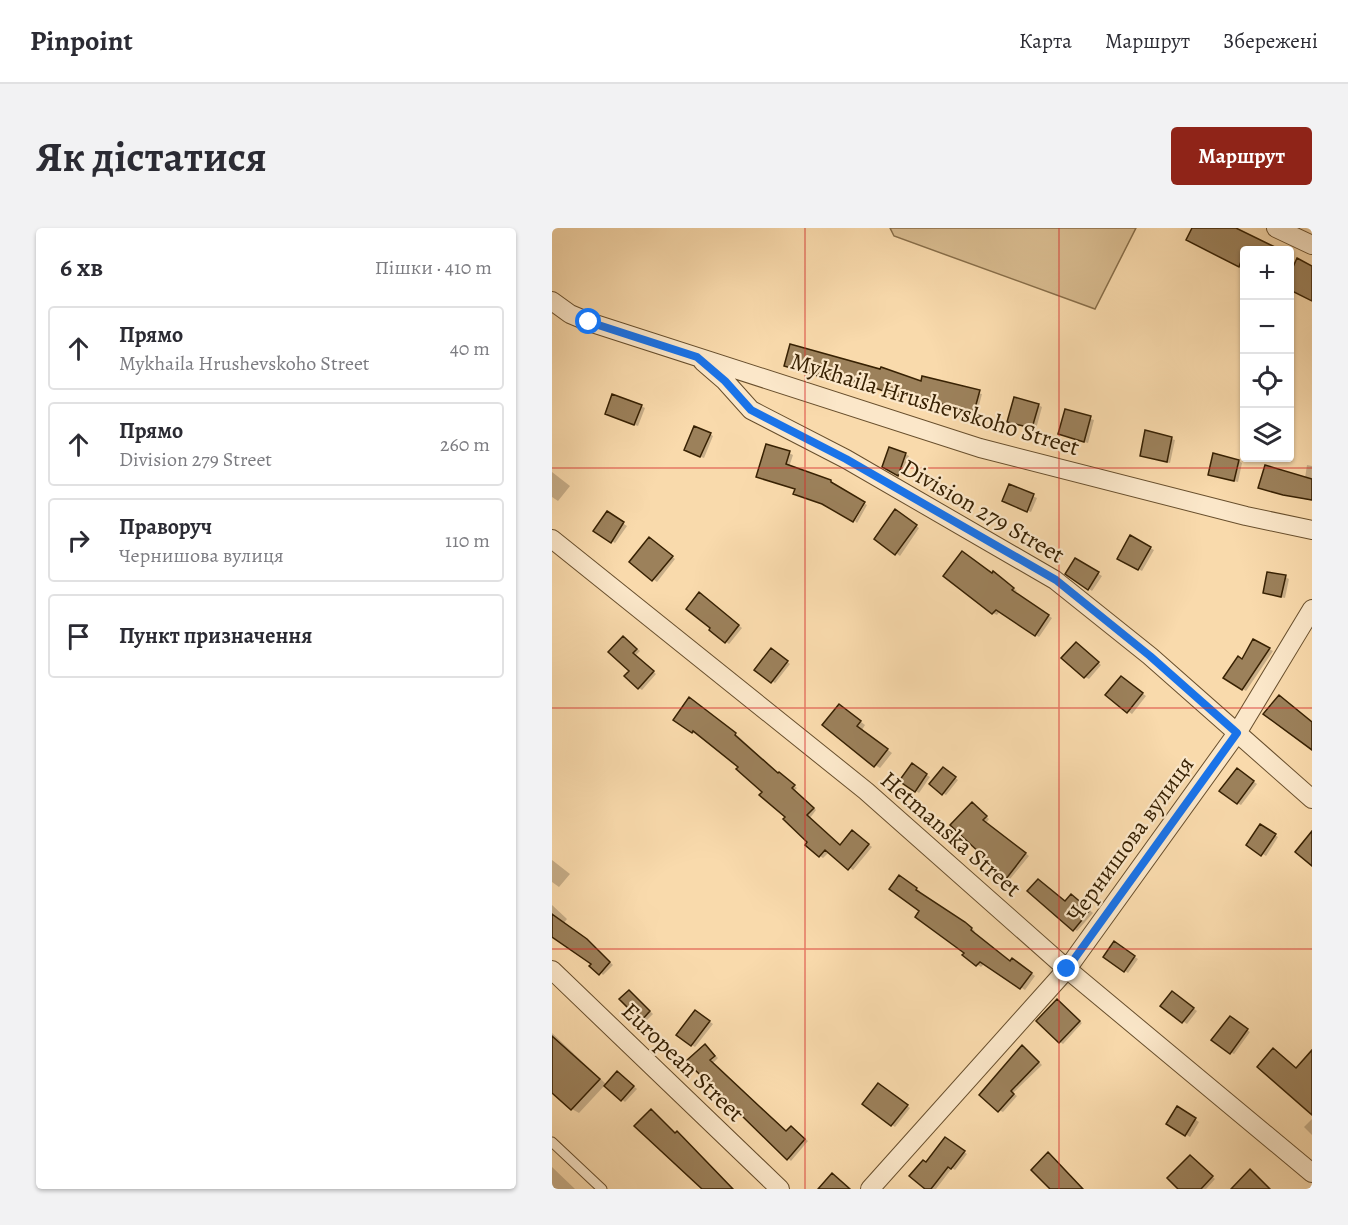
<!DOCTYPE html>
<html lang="uk">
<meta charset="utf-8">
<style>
:root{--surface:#fff;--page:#f2f2f3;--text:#2b2b33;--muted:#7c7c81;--line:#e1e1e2;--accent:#8f2418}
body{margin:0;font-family:Alegreya,serif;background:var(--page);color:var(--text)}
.controls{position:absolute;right:18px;top:18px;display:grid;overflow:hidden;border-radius:6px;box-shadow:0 2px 4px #0004}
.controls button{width:54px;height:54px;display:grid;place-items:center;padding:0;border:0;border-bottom:2px solid var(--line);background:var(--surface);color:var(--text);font:30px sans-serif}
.stop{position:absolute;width:18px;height:18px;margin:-14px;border:4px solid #1a73e8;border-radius:50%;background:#fff}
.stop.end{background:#1a73e8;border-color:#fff;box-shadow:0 2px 6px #0008}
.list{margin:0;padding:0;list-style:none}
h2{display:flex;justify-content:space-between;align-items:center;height:78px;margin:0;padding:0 24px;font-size:26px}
h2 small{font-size:20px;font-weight:400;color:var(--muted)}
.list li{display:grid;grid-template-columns:39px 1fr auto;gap:18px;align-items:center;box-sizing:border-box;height:84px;margin:0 12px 12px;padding:0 12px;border:2px solid var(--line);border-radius:6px}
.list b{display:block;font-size:22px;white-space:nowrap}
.list p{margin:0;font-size:20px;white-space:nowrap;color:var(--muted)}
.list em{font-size:20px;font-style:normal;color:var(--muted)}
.icon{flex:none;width:33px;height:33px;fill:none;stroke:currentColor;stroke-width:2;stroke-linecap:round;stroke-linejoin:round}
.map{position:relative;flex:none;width:760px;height:961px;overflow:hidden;border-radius:6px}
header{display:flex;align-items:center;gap:36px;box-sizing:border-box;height:84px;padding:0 30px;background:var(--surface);border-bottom:2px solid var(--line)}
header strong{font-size:28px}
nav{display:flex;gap:33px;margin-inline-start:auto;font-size:21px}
.intro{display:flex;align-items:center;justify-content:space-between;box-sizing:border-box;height:144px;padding:0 36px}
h1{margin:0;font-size:42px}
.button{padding:15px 27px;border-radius:6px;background:var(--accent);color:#fff;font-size:21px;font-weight:700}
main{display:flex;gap:36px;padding:0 36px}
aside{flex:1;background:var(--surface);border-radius:6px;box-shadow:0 2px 4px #0004}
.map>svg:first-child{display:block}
.green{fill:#d8bb8f;stroke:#886e49;stroke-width:1.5}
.shadow{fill:#0003}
.building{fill:#9c815b;stroke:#372103;stroke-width:1.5}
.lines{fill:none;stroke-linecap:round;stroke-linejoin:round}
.service-casing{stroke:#684f2d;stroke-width:11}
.minor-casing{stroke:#684f2d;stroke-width:20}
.service{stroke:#fbe7c9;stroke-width:9}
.minor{stroke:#fbe7c9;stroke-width:18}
.route{stroke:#1a73e8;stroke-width:8}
.grid{fill:none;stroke:#d62828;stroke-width:1.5;stroke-opacity:0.55}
.labels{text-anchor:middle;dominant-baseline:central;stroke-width:4.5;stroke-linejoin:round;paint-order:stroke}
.street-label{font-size:24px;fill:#372103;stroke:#fbe7c9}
</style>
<header>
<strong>Pinpoint</strong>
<nav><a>Карта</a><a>Маршрут</a><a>Збережені</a></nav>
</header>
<div class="intro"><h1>Як дістатися</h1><a class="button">Маршрут</a></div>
<main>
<aside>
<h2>6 хв<small>Пішки · 410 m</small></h2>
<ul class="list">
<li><svg class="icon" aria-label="ahead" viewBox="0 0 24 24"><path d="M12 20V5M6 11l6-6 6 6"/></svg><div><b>Прямо</b><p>Mykhaila Hrushevskoho Street</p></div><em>40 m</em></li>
<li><svg class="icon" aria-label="ahead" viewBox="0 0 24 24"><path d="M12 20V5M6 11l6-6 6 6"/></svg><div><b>Прямо</b><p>Division 279 Street</p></div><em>260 m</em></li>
<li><svg class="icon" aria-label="right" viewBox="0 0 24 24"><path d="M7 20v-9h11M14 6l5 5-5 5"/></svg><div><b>Праворуч</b><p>Чернишова вулиця</p></div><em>110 m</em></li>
<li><svg class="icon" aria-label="arrive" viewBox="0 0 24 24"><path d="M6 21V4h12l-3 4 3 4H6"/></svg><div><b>Пункт призначення</b></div></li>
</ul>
</aside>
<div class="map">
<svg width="760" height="961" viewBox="0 0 760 961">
<rect width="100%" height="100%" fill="#f9daac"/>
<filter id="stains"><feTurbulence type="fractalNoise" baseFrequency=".00333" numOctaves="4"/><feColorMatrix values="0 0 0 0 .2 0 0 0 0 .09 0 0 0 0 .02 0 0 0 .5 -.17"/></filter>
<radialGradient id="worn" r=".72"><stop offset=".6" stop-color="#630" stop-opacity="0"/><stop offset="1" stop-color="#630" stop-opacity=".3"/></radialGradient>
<path class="green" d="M338,0H584L543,81L342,8Z"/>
<path class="shadow" d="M641,0H681L726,22H692L691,40L665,28L666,26Z
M738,34L760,44L759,71L738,61Z
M233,138L370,155L430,166L425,185L352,167V169L305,153L303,159Z
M486,177L490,179L484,201L457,193Z
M89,178L93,180L86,198L58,187Z
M514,183L542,192L536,215L511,207Z
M594,204L623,212L618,235L593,229Z
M158,206L161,208L152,230L137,224Z
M237,225L241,227L237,239L279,254L282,256L281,258L244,261L209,250Z
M353,226L357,228L350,248L332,238Z
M687,233L690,235L686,254L658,247Z
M755,237L760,238V273L712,261L753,250Z
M0,244L18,258L6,273L0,269Z
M458,258L485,270L479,284L455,274Z
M313,276L315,277L305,295L303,293Z
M343,283L367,300L348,328L324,311Z
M55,285L75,298L63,315L43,303Z
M578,309L602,322L590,343L567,331Z
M101,313L123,331L105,354L79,334Z
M523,332L550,348L540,363L515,345Z
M445,347L465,363L463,365L500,390L487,409L448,383L445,387L441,385L393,348Z
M733,349L737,351L733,370L717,366Z
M151,368L190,400L177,416L174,414Z
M75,412L88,423L84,427L104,446L90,462L87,460L79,443Z
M701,413L721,423L694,463L673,449L691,433Z
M528,418L549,437L537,451L533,449Z
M223,424L238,436L223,455L220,453Z
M572,452L594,468L580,486L555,467Z
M141,473L186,508L227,546L245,560L243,562L264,582L258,590L289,618L304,606L320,619L301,642L277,624L271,630L268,628L235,589L188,539L123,491Z
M292,481L313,497L310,502L340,525L328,540L323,537Z
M360,537L378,549L367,565L364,563Z
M395,543L406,552L394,567L391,565Z
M689,544L705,556L689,577L685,575Z
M423,578L437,591L434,595L477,628L458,651L433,628Z
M708,598L726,609L714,628L696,617Z
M0,632L18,646L7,659L0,654Z
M351,651L368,663L367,665L417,698L423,703L421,705L459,735L464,734L483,748L473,762L433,735L429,739L412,727L414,724L369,682Z
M523,670L541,685L525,703L522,701L514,675Z
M0,677L15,691L11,696L38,715L61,737L51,747L41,736L0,703Z
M562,715L586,731L576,745L553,729Z
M80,766L101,786L93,794L90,792Z
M623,767L645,783L635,796L610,778Z
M508,775L530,795L511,816L508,814Z
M147,786L161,796L143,819L140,817Z
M681,792L698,804L682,826L678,824Z
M0,805L55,857L69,847L85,861L73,874L53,857L27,885L20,881L0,863Z
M153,818L166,830L161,835L235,905L243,902L256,913L239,933L136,833Z
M474,821L490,837L461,865L465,868L451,884L447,882Z
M330,859L358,880L343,899L312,876Z
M626,880L647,894L638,909L616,895Z
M760,891V907L752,899Z
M397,913L415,926L403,942L400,940L384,961H376L375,936Z
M641,931L663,951L654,961H628Z
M0,939L23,961H0Z"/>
<path class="building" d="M640,0H684L729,22H693L687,39L634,12Z
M745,30L760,38V73L738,62V46Z
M238,116L328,141L329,139L369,153L370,148L428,162L422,184L349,166L348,169L301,152L300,158L232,138Z
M60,166L90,177L82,197L53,186Z
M462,169L487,176L480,200L455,194Z
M513,181L539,188L532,214L506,206Z
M142,198L159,205L148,229L132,222Z
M593,202L620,209L615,234L588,228Z
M214,216L238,223L234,236L279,252V254L313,274L301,294L270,276L241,266L243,261L204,249Z
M337,219L354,225L346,248L330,239Z
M661,225L687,232L682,253L656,247Z
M713,237L760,251V272L731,267L706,260Z
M457,256L482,266L475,284L450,273Z
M343,281L365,297L343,327L322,311Z
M55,283L72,294L59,315L41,303Z
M578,307L599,319L586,342L565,331Z
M97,309L121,328L100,353L77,334Z
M410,323L440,345L441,343L462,360L460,362L497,387L483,408L444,382L440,386L391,348Z
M523,330L547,344L536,362L513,346Z
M715,344L734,347L729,369L711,365Z
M147,364L187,397L173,415L157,402L158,400L134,381Z
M71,408L85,421L81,425L102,443L86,461L72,448L77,443L56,424Z
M701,411L718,420L690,462L671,450L686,428L690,431Z
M524,414L547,434L532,450L509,430Z
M219,420L236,433L219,455L202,442Z
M569,448L591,465L575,485L553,467Z
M727,467L760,494V522L711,486Z
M137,469L184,505L183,507L226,545L227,544L243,557L240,560L262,580L255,587L288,617L300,602L317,616L296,642L273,622L267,629L253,617L255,614L231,591L233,589L207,567L210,564L184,541L186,539L141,503L140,505L121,492Z
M287,476L309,493L305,498L336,521L322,539L270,497Z
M360,535L375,546L363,564L347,553Z
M391,539L404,549L390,567L377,556Z
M685,540L702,553L685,576L667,563Z
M420,574L435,588L431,592L474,625L454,651L429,631L431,628L398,597Z
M708,596L724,606L709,628L694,617Z
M760,603V638L743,624Z
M347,647L365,660L364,662L413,694L420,700L419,702L458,733L460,730L480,745L468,761L428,734L424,738L410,727L412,725L363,689L367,683L337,661Z
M486,651L513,673L519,666L538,682L521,703L475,663Z
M0,686L35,711L58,734L47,747L37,738L39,736L0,709Z
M562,713L583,728L572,744L551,729Z
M77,762L98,783L89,793L67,771Z
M620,763L642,780L630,795L608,778Z
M505,771L528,793L507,815L484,793Z
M143,782L158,793L139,818L124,807Z
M678,788L696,801L678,826L659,812Z
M0,808L48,851L19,882L0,865Z
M153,816L163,828L158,832L207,878L234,903L239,898L253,911L235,932L134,833Z
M470,817L487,834L459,863L462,866L446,884L427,867Z
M721,820L744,840L760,822V887L705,839Z
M65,843L82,858L69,873L52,858Z
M326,855L356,877L339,898L310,876Z
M625,878L644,890L633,908L614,896Z
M99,881L123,905L125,903L181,961H150L95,910L82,898Z
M393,909L413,923L399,941L396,939L379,961H373L357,948L371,932L374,934Z
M496,924L531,961H498L479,942Z
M638,927L661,948L649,961H626L615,950Z
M698,941L718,961H679Z
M280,945L298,961H266Z"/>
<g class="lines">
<g class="service-casing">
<path id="service" d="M0,914L50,961"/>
</g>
<g class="minor-casing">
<path id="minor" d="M724,0L760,17
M0,73L18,86L37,94L428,220L694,288L760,302
M151,134L173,153L199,182L294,231L503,352L598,428L760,571
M0,311L314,563L515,741L760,945
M0,742L228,961
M318,961L515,741L685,505L760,381"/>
</g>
<use href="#service" class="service"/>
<use href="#minor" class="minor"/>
</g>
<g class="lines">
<path class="route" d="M37,94L145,129L173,153L199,182L294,231L504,352L598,428L685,505L515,741"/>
</g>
<path class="grid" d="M253,0V961M507,0V961M0,240H760M0,480H760M0,721H760"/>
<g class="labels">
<g class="street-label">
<text transform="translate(383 176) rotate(17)">Mykhaila Hrushevskoho Street</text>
<text transform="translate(431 283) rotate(30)">Division 279 Street</text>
<text transform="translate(399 606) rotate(41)">Hetmanska Street</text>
<text transform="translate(578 611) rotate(-54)">Чернишова вулиця</text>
<text transform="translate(131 834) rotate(44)">European Street</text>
</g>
</g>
<rect width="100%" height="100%" filter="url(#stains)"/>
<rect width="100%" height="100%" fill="url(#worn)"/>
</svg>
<div class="controls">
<button>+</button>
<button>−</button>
<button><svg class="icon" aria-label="locate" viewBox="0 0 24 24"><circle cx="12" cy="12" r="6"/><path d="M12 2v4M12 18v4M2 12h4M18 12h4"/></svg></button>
<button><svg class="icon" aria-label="layers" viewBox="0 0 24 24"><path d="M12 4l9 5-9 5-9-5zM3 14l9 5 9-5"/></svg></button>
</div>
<div class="stop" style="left:37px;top:94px"></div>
<div class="stop end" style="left:515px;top:741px"></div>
</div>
</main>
